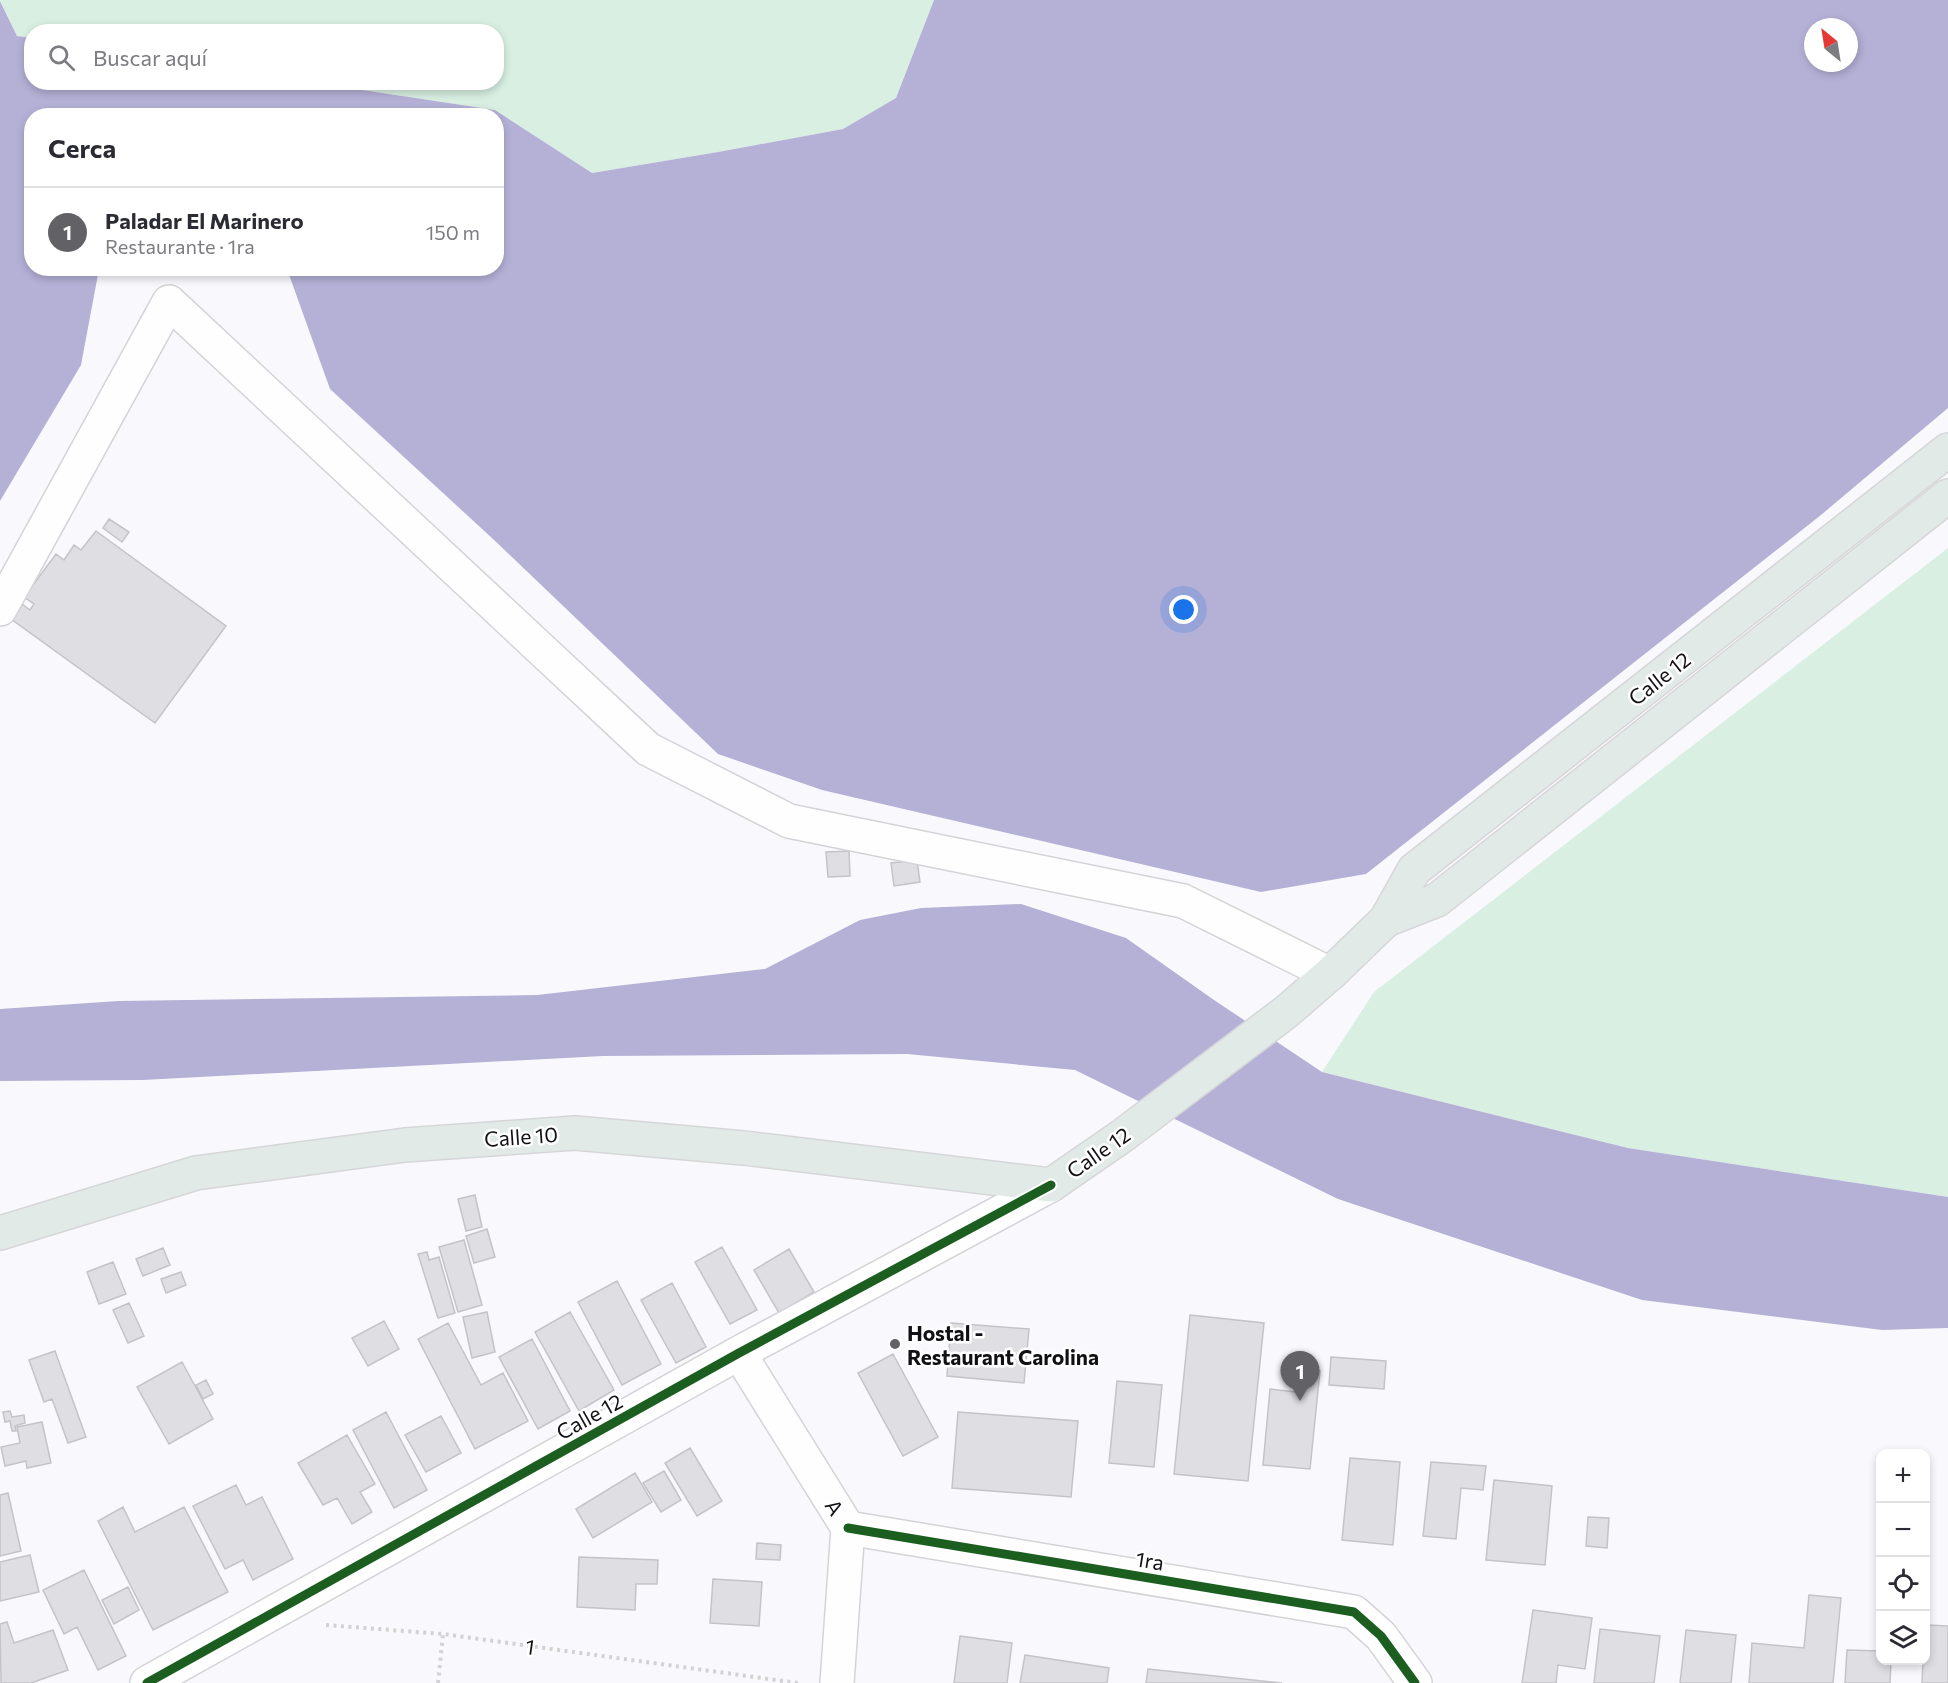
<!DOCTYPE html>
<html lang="es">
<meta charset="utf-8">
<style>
:root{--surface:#fff;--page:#f2f2f3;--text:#2b2b33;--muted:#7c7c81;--line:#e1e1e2;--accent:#626266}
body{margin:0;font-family:Commissioner,sans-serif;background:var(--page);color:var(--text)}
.controls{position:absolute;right:18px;bottom:18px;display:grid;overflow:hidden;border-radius:12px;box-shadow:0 3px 9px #0003}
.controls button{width:54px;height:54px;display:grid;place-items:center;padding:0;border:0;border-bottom:2px solid var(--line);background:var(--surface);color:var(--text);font:30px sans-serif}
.compass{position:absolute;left:1804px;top:18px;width:54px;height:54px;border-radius:50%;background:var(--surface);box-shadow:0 3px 9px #0003;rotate:330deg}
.you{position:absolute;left:1184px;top:610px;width:21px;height:21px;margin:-15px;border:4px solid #fff;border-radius:50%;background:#1a73e8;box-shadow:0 0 0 9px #1a73e833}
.badge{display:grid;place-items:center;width:39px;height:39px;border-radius:50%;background:var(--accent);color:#fff;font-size:20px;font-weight:700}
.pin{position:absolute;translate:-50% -50px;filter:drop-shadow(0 2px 3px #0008)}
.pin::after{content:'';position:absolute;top:32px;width:21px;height:18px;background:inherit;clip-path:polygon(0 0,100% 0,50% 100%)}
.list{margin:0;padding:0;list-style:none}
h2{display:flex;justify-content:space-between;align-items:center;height:78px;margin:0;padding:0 24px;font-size:26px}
h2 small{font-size:20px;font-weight:400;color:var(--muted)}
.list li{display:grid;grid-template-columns:39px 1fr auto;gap:18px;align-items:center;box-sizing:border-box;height:90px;padding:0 24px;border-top:2px solid var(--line)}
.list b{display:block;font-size:22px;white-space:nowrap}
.list p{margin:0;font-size:20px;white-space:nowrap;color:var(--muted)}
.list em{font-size:20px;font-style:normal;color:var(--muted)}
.icon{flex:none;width:33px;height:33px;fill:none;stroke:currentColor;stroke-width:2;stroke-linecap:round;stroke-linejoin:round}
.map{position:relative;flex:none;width:1948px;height:1683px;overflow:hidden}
.search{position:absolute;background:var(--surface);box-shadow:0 3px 9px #0003;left:24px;top:24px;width:480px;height:66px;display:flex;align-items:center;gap:15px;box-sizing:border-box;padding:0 21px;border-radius:24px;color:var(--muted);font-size:22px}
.panel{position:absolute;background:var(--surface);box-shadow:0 3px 9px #0003;left:24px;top:108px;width:480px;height:168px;border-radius:24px}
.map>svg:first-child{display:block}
.green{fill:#d8efe2}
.water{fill:#b5b0d6;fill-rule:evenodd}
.building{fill:#dfdfe3;stroke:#c4c4c7;stroke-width:1.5}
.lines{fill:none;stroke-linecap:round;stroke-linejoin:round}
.minor-casing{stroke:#d4d4d8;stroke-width:36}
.major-casing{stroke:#d6d6d9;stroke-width:36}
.path{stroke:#d2d2d3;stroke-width:4;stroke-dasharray:3 4.5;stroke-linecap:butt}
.minor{stroke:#fefeff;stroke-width:33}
.major{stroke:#e1eae6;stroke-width:33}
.cycleway-casing{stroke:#fff;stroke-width:13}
.cycleway{stroke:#1b5e20;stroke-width:9}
.poi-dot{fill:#626266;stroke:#fff;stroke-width:2}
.labels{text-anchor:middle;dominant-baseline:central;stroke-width:5;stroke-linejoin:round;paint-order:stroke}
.street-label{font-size:21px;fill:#111014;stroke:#fff}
.poi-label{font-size:21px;font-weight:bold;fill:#111014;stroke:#fff;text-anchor:start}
</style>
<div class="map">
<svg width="1948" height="1683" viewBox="0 0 1948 1683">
<rect width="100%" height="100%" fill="#f9f9fd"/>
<path class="green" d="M0,0H934L896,98L843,129L718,152L592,173L495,110L316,83L496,82V32H32L31,38L17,36Z
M1948,548V1197L1628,1148L1322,1072L1374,992Z"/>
<path class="water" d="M934,0H1948V408L1821,515L1366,874L1261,892L822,790L718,754L493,539L330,389L287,269L496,268V116H32V268L99,269L81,365L0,501V1L17,36L31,38L32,82L316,83L495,110L592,173L718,152L843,129L896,98ZM1813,27H1849V63H1813Z
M1021,904L1126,938L1214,1000L1322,1072L1628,1148L1948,1197V1328L1882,1330L1642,1300L1338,1199L1075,1070L907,1054L603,1056L143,1080L0,1081V1009L118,1001L537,995L765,969L860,920L921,908Z"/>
<path class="building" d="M109,519L129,532L122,542L103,528Z
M96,531L226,626L155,723L11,619L22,604L30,610L34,604L24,597L56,554L64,560L74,545L81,550Z
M849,851L850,876L828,877L826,852Z
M917,860L920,882L894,886L891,863Z
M475,1195L482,1227L466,1231L458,1199Z
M487,1229L495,1257L474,1263L466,1236Z
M464,1240L482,1305L458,1312L439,1247Z
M722,1247L757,1310L730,1324L695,1262Z
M163,1248L170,1265L143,1276L136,1259Z
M789,1249L814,1292L779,1313L754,1270Z
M427,1252L429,1260L439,1257L455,1313L438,1318L418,1254Z
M113,1262L126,1294L99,1304L87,1272Z
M181,1272L186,1285L166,1293L161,1279Z
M617,1281L661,1364L622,1385L578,1302Z
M672,1283L706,1347L676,1363L641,1300Z
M129,1303L144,1336L128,1343L113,1310Z
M487,1312L495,1352L472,1358L463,1317Z
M570,1312L614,1390L579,1411L535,1332Z
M1190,1315L1264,1323L1248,1481L1174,1474Z
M384,1321L399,1349L368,1366L352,1338Z
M448,1323L481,1385L503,1373L528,1421L475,1449L418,1339Z
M951,1323L1029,1329L1024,1383L947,1376Z
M532,1339L570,1411L538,1429L499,1357Z
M55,1351L86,1437L68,1443L52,1399L44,1402L29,1360Z
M893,1354L938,1437L903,1456L858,1373Z
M1331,1357L1386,1361L1384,1389L1329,1385Z
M182,1362L213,1419L169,1444L137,1387Z
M1298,1369L1320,1371L1310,1469L1263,1465L1270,1389L1295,1392Z
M206,1380L213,1394L203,1399L196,1385Z
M1117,1381L1162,1385L1154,1467L1109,1463Z
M10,1411L12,1417L24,1415L25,1423L15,1426L16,1431H12L10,1421L5,1422L3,1412Z
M386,1412L427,1490L394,1508L353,1430Z
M958,1412L1078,1421L1071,1497L952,1488Z
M441,1416L461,1453L426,1472L405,1435Z
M42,1422L51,1463L27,1468L26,1461L5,1466L1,1447L20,1443L17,1427Z
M347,1435L375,1484L360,1492L372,1512L352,1524L337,1498L323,1505L298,1463Z
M690,1448L722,1501L697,1516L665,1463Z
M1350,1458L1400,1462L1393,1545L1342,1540Z
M1431,1462L1486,1466L1483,1490L1461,1488L1456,1539L1423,1536Z
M664,1471L681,1500L661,1512L643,1483Z
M635,1473L652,1502L593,1538L576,1509Z
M1494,1480L1552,1486L1545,1565L1486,1560Z
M236,1485L246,1505L262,1497L293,1559L253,1580L243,1560L225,1569L193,1506Z
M8,1493L21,1551L0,1556V1495Z
M123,1507L135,1532L184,1507L228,1592L153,1630L98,1521Z
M1588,1517L1609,1518L1607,1548L1586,1546Z
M757,1543L781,1545L780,1560L756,1559Z
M30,1555L39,1592L0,1601V1562Z
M579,1557L658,1560L657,1584H636L635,1610L577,1607Z
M84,1570L126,1656L98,1670L77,1627L64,1634L43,1590Z
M713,1579L762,1582L759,1626L710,1623Z
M128,1587L139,1610L114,1624L102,1600Z
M1809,1595L1841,1598L1833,1683H1749L1752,1643L1804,1648Z
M1533,1610L1592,1618L1585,1669L1558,1665L1556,1683H1522Z
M7,1622L14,1643L53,1630L68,1670L31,1683H1L0,1624Z
M1926,1625L1948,1626V1683H1922L1923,1660H1926Z
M1600,1629L1660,1636L1654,1683H1594Z
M1686,1630L1736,1635L1731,1683H1680Z
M960,1636L1012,1643L1007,1683H954Z
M1847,1650L1880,1651V1660H1891L1890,1683H1845Z
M1025,1655L1109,1668L1107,1683H1020Z
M1148,1669L1282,1683H1146Z"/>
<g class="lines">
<g class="minor-casing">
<path id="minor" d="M0,609L169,302L648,749L789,821L1183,901L1330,974
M739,1353L848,1528L837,1683
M848,1528L1354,1612L1381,1636L1415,1683
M147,1683L739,1353L1051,1185"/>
</g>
<g class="major-casing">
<path id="major" d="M1386,920L1437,900L1948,496
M0,1233L196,1173L405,1145L575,1133L744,1148L1051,1185L1122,1136L1286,1012L1330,974L1386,920L1414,870L1948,450"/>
</g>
<path class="path" d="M326,1625L443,1634L798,1683
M438,1683L443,1634"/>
<use href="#minor" class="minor"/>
<use href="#major" class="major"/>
<g class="cycleway-casing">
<path id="cycleway" d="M848,1528L1354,1612L1381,1636L1415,1683
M147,1683L739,1353L1051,1185"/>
</g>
<use href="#cycleway" class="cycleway"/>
</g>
<circle class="poi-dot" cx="895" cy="1344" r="6"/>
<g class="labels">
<g class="street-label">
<text transform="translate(1659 678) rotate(-38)">Calle 12</text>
<text transform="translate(521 1136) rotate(-4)">Calle 10</text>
<text transform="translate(1098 1152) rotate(-35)">Calle 12</text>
<text transform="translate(589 1416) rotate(-29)">Calle 12</text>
<text transform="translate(835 1507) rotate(58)">A</text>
<text transform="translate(1150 1560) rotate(9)">1ra</text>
<text transform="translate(530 1646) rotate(8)">1</text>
</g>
<g class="poi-label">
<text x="907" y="1332">Hostal -<tspan x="907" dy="24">Restaurant Carolina</tspan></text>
</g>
</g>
</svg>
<div class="controls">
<button>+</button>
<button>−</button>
<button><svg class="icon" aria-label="locate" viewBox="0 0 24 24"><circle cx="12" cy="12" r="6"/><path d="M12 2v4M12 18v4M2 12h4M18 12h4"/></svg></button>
<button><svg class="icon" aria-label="layers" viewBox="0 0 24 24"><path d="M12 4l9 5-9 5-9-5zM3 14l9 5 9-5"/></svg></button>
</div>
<svg class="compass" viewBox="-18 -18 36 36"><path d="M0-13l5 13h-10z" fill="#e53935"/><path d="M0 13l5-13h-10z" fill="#7c7c81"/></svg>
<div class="you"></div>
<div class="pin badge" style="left:1300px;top:1401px">1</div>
<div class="search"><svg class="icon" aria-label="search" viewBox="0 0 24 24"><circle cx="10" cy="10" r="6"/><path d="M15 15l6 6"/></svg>Buscar aquí</div>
<section class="panel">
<h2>Cerca<small></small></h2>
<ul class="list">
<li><span class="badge">1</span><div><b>Paladar El Marinero</b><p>Restaurante · 1ra</p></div><em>150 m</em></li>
</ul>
</section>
</div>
